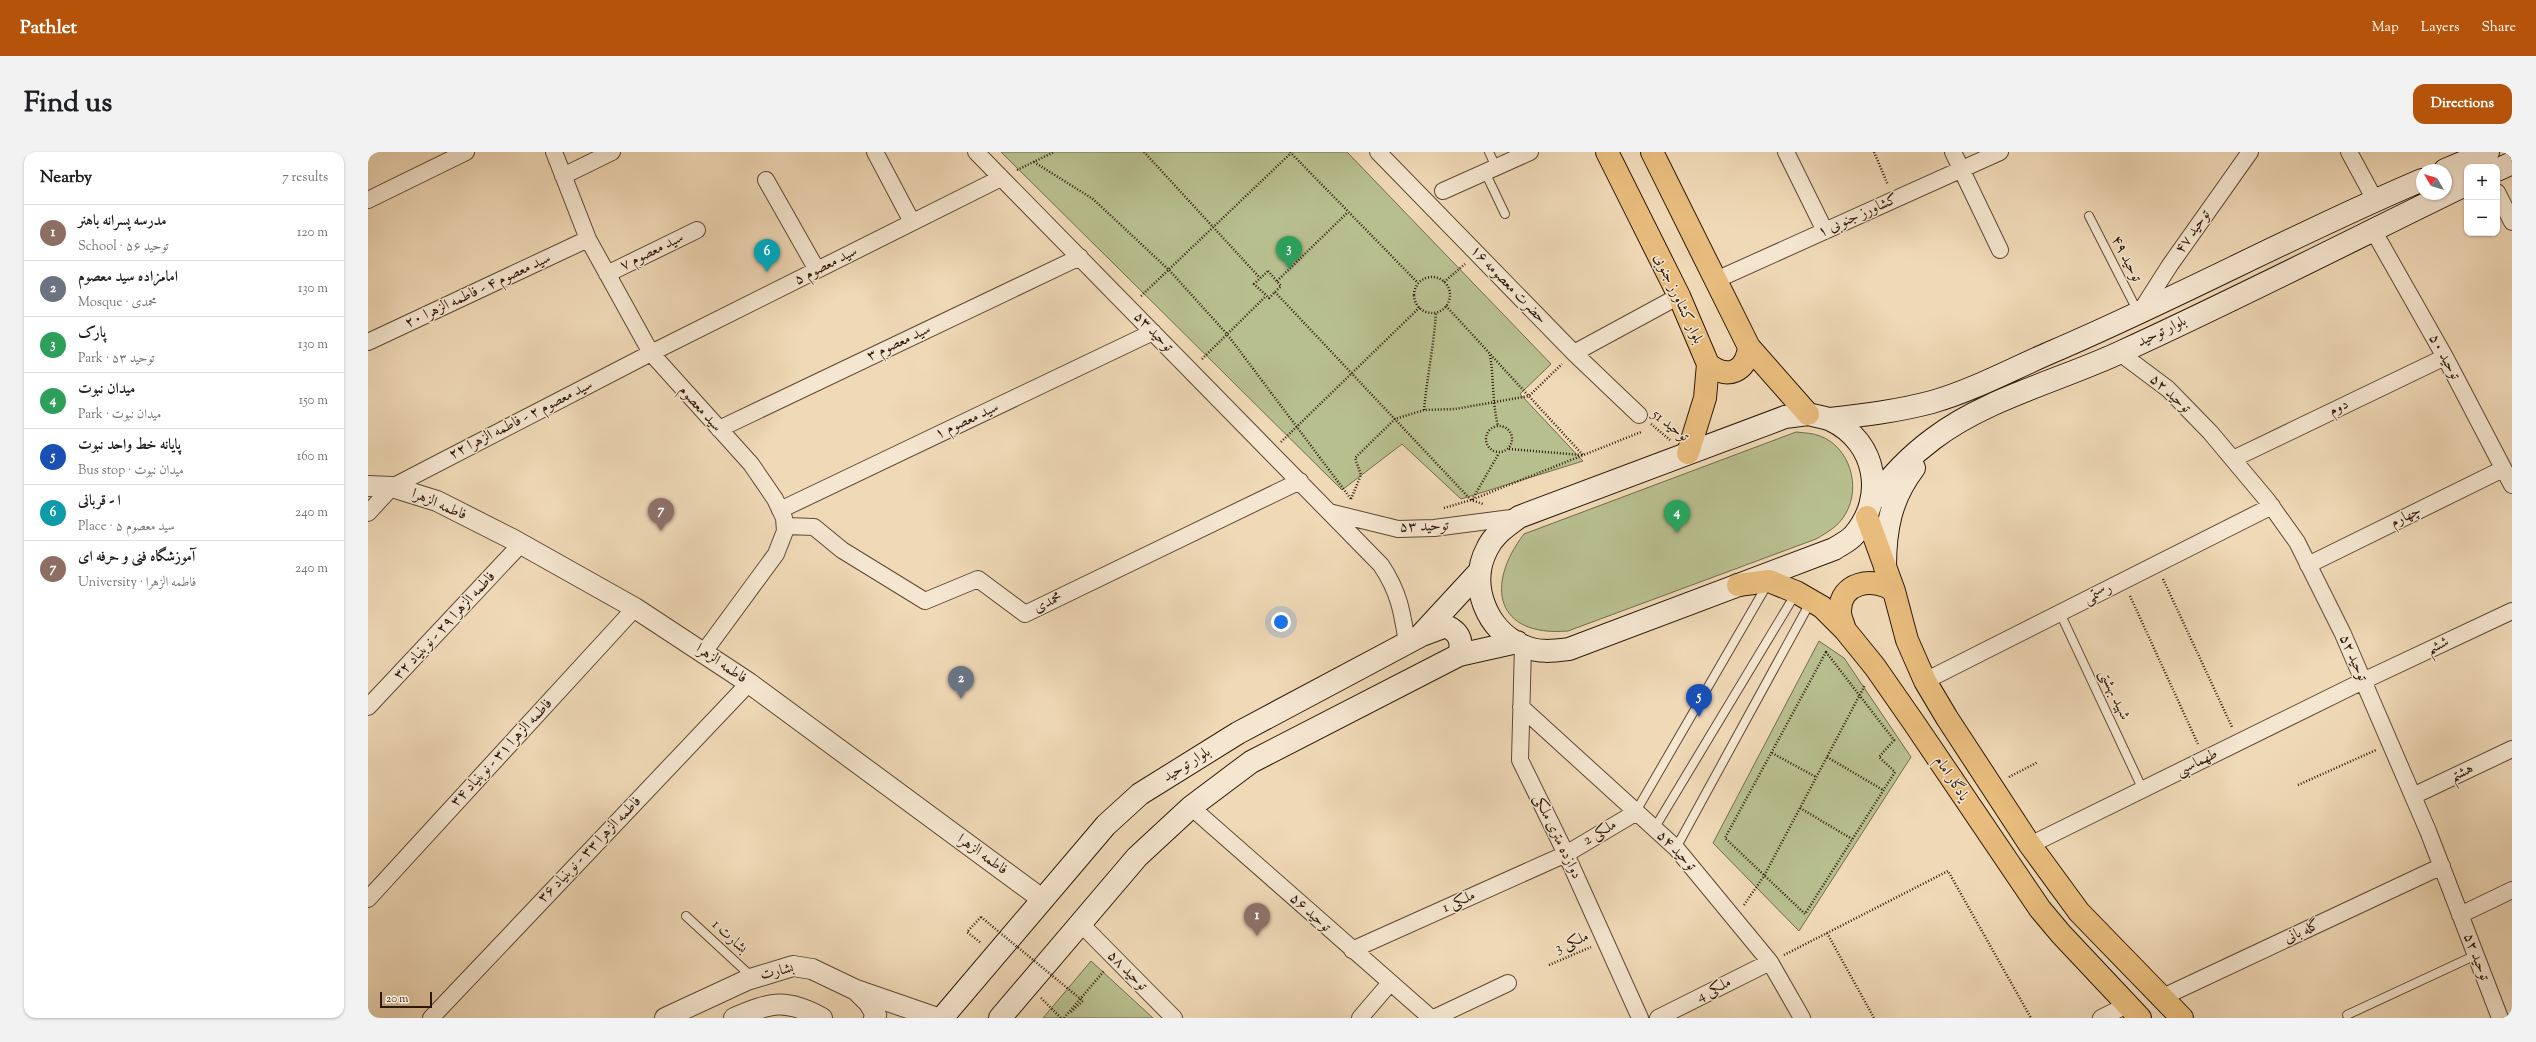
<!DOCTYPE html>
<meta charset="utf-8">
<style>
:root{--surface:#fff;--page:#f2f2f2;--text:#202124;--muted:#757577;--line:#e0e0e0;--accent:#b45309}
body{margin:0;font-family:"Sorts Mill Goudy",Amiri,serif;background:var(--page);color:var(--text)}
.controls{position:absolute;right:12px;top:12px;display:grid;overflow:hidden;border-radius:8px;box-shadow:0 1px 3px #0004}
.controls button{width:36px;height:36px;display:grid;place-items:center;padding:0;border:0;border-bottom:1px solid var(--line);background:var(--surface);color:var(--text);font:20px sans-serif}
.compass{position:absolute;left:2048px;top:12px;width:36px;height:36px;border-radius:50%;background:var(--surface);box-shadow:0 1px 3px #0004;rotate:308deg}
.scale{position:absolute;left:12px;bottom:10px;width:52px;box-sizing:border-box;padding-left:4px;border:2px solid #2d1908;border-top:0;font-size:11px;line-height:14px;white-space:nowrap;color:#2d1908;-webkit-text-stroke:3px #f5e6d0;paint-order:stroke}
.you{position:absolute;left:913px;top:470px;width:14px;height:14px;margin:-10px;border:3px solid #fff;border-radius:50%;background:#1a73e8;box-shadow:0 0 0 6px #1a73e833}
.badge{display:grid;place-items:center;width:26px;height:26px;border-radius:50%;background:var(--accent);color:#fff;font-size:13px;font-weight:700}
.pin{position:absolute;translate:-50% -33px;filter:drop-shadow(0 1px 2px #0008)}
.pin::after{content:'';position:absolute;top:21px;width:14px;height:12px;background:inherit;clip-path:polygon(0 0,100% 0,50% 100%)}
.list{margin:0;padding:0;list-style:none}
h2{display:flex;justify-content:space-between;align-items:center;height:52px;margin:0;padding:0 16px;font-size:17px}
h2 small{font-size:13px;font-weight:400;color:var(--muted)}
.list li{display:grid;grid-template-columns:26px 1fr auto;gap:12px;align-items:center;box-sizing:border-box;height:56px;padding:0 16px;border-top:1px solid var(--line)}
.list b{display:block;font-size:15px;white-space:nowrap}
.list p{margin:0;font-size:13px;white-space:nowrap;color:var(--muted)}
.list em{font-size:13px;font-style:normal;color:var(--muted)}
.map{position:relative;flex:none;width:2144px;height:866px;overflow:hidden;border-radius:12px}
header{display:flex;align-items:center;gap:24px;box-sizing:border-box;height:56px;padding:0 20px;background:var(--accent);color:#fff}
header strong{font-size:19px}
nav{display:flex;gap:22px;margin-inline-start:auto;font-size:14px}
.intro{display:flex;align-items:center;justify-content:space-between;box-sizing:border-box;height:96px;padding:0 24px}
h1{margin:0;font-size:28px}
.button{padding:10px 18px;border-radius:12px;background:var(--accent);color:#fff;font-size:14px;font-weight:700}
main{display:flex;gap:24px;padding:0 24px}
aside{flex:1;background:var(--surface);border-radius:12px;box-shadow:0 1px 3px #0004}
.map>svg:first-child{display:block}
.green{fill:#b8bf8f;stroke:#726c4c}
.lines{fill:none;stroke-linecap:round;stroke-linejoin:round}
.service-casing{stroke:#5e4934;stroke-width:10}
.minor-casing{stroke:#5e4934;stroke-width:18}
.tertiary-casing{stroke:#5e4934;stroke-width:22}
.secondary-casing{stroke:#2d1908;stroke-width:24}
.primary-casing{stroke:#2d1908;stroke-width:24}
.path{stroke:#2d1908;stroke-width:2.5;stroke-dasharray:1 2;stroke-linecap:butt}
.service{stroke:#f5e6d0;stroke-width:8}
.minor{stroke:#f5e6d0;stroke-width:16}
.tertiary{stroke:#f5e6d0;stroke-width:20}
.secondary{stroke:#f5e6d0;stroke-width:22}
.primary{stroke:#e8bc7c;stroke-width:22}
.path-bridge{stroke:#2d1908;stroke-width:2.5;stroke-dasharray:1 2;stroke-linecap:butt}
.labels{text-anchor:middle;dominant-baseline:central;stroke-width:3;stroke-linejoin:round;paint-order:stroke}
.street-label{font-size:15px;fill:#2d1908;stroke:#f5e6d0}
</style>
<header>
<strong>Pathlet</strong>
<nav><a>Map</a><a>Layers</a><a>Share</a></nav>
</header>
<div class="intro"><h1>Find us</h1><a class="button">Directions</a></div>
<main>
<aside>
<h2>Nearby<small>7 results</small></h2>
<ul class="list">
<li><span class="badge" style="background:#8d6e63">1</span><div><b>مدرسه پسرانه باهنر</b><p>School · توحید ۵۶</p></div><em>120 m</em></li>
<li><span class="badge" style="background:#6b7280">2</span><div><b>امامزاده سید معصوم</b><p>Mosque · محمدی</p></div><em>130 m</em></li>
<li><span class="badge" style="background:#2e9e5b">3</span><div><b>پارک</b><p>Park · توحید ۵۳</p></div><em>130 m</em></li>
<li><span class="badge" style="background:#2e9e5b">4</span><div><b>میدان نبوت</b><p>Park · میدان نبوت</p></div><em>150 m</em></li>
<li><span class="badge" style="background:#1a4fb4">5</span><div><b>پایانه خط واحد نبوت</b><p>Bus stop · میدان نبوت</p></div><em>160 m</em></li>
<li><span class="badge" style="background:#0f9aa8">6</span><div><b>ا - قربانی</b><p>Place · سید معصوم ۵</p></div><em>240 m</em></li>
<li><span class="badge" style="background:#8d6e63">7</span><div><b>آموزشگاه فنی و حرفه ای</b><p>University · فاطمه الزهرا</p></div><em>240 m</em></li>
</ul>
</aside>
<div class="map">
<svg width="2144" height="866" viewBox="0 0 2144 866">
<rect width="100%" height="100%" fill="#f0d9b7"/>
<filter id="stains"><feTurbulence type="fractalNoise" baseFrequency=".005" numOctaves="4"/><feColorMatrix values="0 0 0 0 .2 0 0 0 0 .09 0 0 0 0 .02 0 0 0 .5 -.17"/></filter>
<radialGradient id="worn" r=".72"><stop offset=".6" stop-color="#630" stop-opacity="0"/><stop offset="1" stop-color="#630" stop-opacity=".3"/></radialGradient>
<path class="green" d="M633,0H979L1183,212L1152,242L1215,309L1093,347L1034,292L974,338Z
M1428,280C1436,281 1445,281 1452,284C1482,295 1493,335 1478,361C1471,374 1460,380 1448,387L1200,479C1127,485 1117,433 1156,382Z
M1451,489L1476,506L1543,605L1431,779L1345,691Z
M723,809L785,866H675Z"/>
<g class="lines">
<g class="service-casing">
<path id="service" d="M1121,0L1128,15
M1117,20L1137,62
M1721,64L1770,160
M1692,461L1775,638
M1267,661L1399,433
M1286,677L1428,441
M1308,696L1443,449
M318,764L384,825
M1979,863L2108,803"/>
</g>
<g class="minor-casing">
<path id="minor" d="M186,0L220,87L283,201L383,312L407,347L416,366L417,379L408,402L336,500
M507,0L544,70
M608,0L1013,413C1031,440 1034,459 1039,491
M1010,0L1206,201L1271,263
M1418,0L1457,79
M1585,0L1632,98
M1981,0L2007,48
M195,24L244,0
M398,28L449,118
M1075,39L1162,0
M2129,40L2144,70
M0,48L98,0
M2005,78L2077,205L2144,333
M239,122L329,78
M1348,128L1632,0
M1772,160L1802,113L1882,0
M0,190L220,87
M1206,201L1311,144
M1752,201L1800,237L1842,280L1899,348L1929,390L1975,482L2060,679L2132,866
M351,277L712,105
M1865,307L2077,205
M412,358L785,180
M961,360L1030,377L1066,376L1151,365
M0,361L24,335L283,201L633,26
M418,374L446,375L474,398L557,449L610,427L657,462L932,329
M1940,413L2135,317
M1155,494L1152,608L1198,702L1272,866
M1557,529L1904,354
M0,555L153,392
M1153,555L1308,696L1402,810L1434,866
M2045,644L2144,597
M823,655L1063,866
M1662,693L1995,529L2144,459
M0,747L267,456
M2092,763L2144,738
M713,772L806,866
M984,798L1198,702L1267,661
M1795,845L2074,714
M63,866L381,531
M992,866L1022,831
M1066,866L1140,831
M1290,866L1402,810
M1733,866L1759,853"/>
</g>
<g class="tertiary-casing">
<path id="tertiary" d="M0,334L24,335L69,349L146,388L267,456L381,531L674,747
M489,839L501,851L508,863L506,866
M297,866L379,828L425,814L444,817L488,838L569,866
M366,866C403,850 418,846 454,866"/>
</g>
<g class="secondary-casing">
<path id="secondary" d="M2077,18L2120,0
M2129,18L2144,11
M1440,262C1447,264 1457,265 1463,268C1509,290 1518,346 1486,383C1481,389 1472,393 1466,397L1201,497C1185,499 1170,501 1155,494C1119,479 1100,433 1119,397C1126,382 1139,374 1151,365L1417,265Z
M1462,267C1497,263 1530,259 1564,250C1606,238 1646,216 1686,199C1810,146 1929,81 2054,28
M1505,348C1522,325 1542,304 1565,287C1617,247 1693,228 1753,200C1869,147 1984,88 2099,32
M1517,415C1517,377 1523,346 1546,316
M1054,483L1078,474C1091,480 1095,489 1091,503
M574,866L738,673L772,642L870,581L1052,484L1112,419
M632,866L769,705L823,655L883,610L1091,503L1149,490"/>
</g>
<g class="primary-casing">
<path id="primary" d="M1239,0L1311,144L1340,212L1337,246L1320,301
M1284,0L1381,195L1440,262
M1340,212C1360,228 1378,220 1381,195
M1499,365L1526,439L1539,488L1557,529L1579,566L1662,693L1711,760L1814,866
M1370,433L1401,429L1428,440L1454,455L1477,478L1507,515L1546,571L1672,757L1693,782L1772,866
M1477,478C1476,473 1472,466 1472,460C1471,430 1506,424 1526,439"/>
</g>
<path class="path" d="M776,0L892,126
M922,0L1050,131
M1506,0L1520,33
M666,10L725,47L801,118L859,182L983,347
M649,18L686,0
M900,119L913,134L901,146L886,132Z
M1046 143a18 18 0 1 1 36 0a18 18 0 1 1-36 0Z
M909,129L980,60
M1076,130L1097,112
M907,140L1103,348L1115,352
M773,144L923,1
M1078,154L1215,303
M1122,203C1126,227 1124,250 1130,274
M834,207L898,144
M1056,258C1059,225 1066,193 1068,160
M1283,272L1302,288
M1118 287a13 13 0 1 1 26 0a13 13 0 1 1-26 0Z
M913,290L1052,155
M1141,297L1214,303
M983,347L993,323L987,306L1027,267L1056,258L1087,257L1161,244L1194,212
M1104,348L1131,301
M1076,356L1103,348L1273,280
M1795,427L1864,575
M1762,444L1830,592
M1458,500L1526,588L1511,605L1527,620L1437,762L1357,686Z
M1404,601L1448,625
M1459,605L1515,638
M1641,625L1670,610
M1930,633L2008,598
M1432,656L1484,687
M1376,753L1396,724L1497,533
M613,765L599,780L613,791
M1459,781L1506,866
M1416,803L1580,719L1663,866
M1181,813L1223,795
M673,846L693,866
M703,860L715,849
M696,866L736,819"/>
<use href="#service" class="service"/>
<use href="#minor" class="minor"/>
<use href="#tertiary" class="tertiary"/>
<use href="#secondary" class="secondary"/>
<use href="#primary" class="primary"/>
<path class="path-bridge" d="M613,765L715,849"/>
</g>
<g class="labels">
<g class="street-label">
<text transform="translate(1490 64) rotate(-24)">کشاورز جنوبی ۱</text>
<text transform="translate(1825 80) rotate(-55)">توحید ۴۷</text>
<text transform="translate(284 100) rotate(-26)">سید معصوم ۷</text>
<text transform="translate(1758 107) rotate(63)">توحید ۴۹</text>
<text transform="translate(458 114) rotate(-27)">سید معصوم ۵</text>
<text transform="translate(1140 133) rotate(46)">حضرت معصومه ۱۶</text>
<text transform="translate(110 139) rotate(-25)">سید معصوم ۴ - فاطمه الزهرا ۲۰</text>
<text transform="translate(1310 147) rotate(65)">بلوار کشاورز جنوبی</text>
<text transform="translate(785 180) rotate(46)">توحید ۵۳</text>
<text transform="translate(1794 180) rotate(-26)">بلوار توحید</text>
<text transform="translate(531 191) rotate(-25)">سید معصوم ۳</text>
<text transform="translate(2076 205) rotate(61)">توحید ۵۰</text>
<text transform="translate(1802 242) rotate(42)">توحید ۵۲</text>
<text transform="translate(1971 256) rotate(-26)">دوم</text>
<text transform="translate(332 257) rotate(48)">سید معصوم</text>
<text transform="translate(153 268) rotate(-27)">سید معصوم ۲ - فاطمه الزهرا ۲۲</text>
<text transform="translate(599 269) rotate(-25)">سید معصوم ۱</text>
<text transform="translate(1302 274) rotate(38)">توحید 51</text>
<text transform="translate(71 353) rotate(23)">فاطمه الزهرا</text>
<text transform="translate(2038 365) rotate(-26)">چهارم</text>
<text transform="translate(1056 375) rotate(-2)">توحید ۵۳</text>
<text transform="translate(1730 442) rotate(-27)">رستمی</text>
<text transform="translate(680 451) rotate(-26)">محمدی</text>
<text transform="translate(77 474) rotate(-47)">فاطمه الزهرا ۲۹ - نوبنیاد ۳۲</text>
<text transform="translate(2070 494) rotate(-25)">ششم</text>
<text transform="translate(1985 506) rotate(66)">توحید ۵۲</text>
<text transform="translate(353 512) rotate(34)">فاطمه الزهرا</text>
<text transform="translate(1746 543) rotate(65)">شهید بهشتی</text>
<text transform="translate(134 601) rotate(-47)">فاطمه الزهرا ۳۱ - نوبنیاد ۳۴</text>
<text transform="translate(1829 611) rotate(-26)">طهماسبی</text>
<text transform="translate(819 613) rotate(-32)">بلوار توحید</text>
<text transform="translate(2094 621) rotate(-25)">هشتم</text>
<text transform="translate(1583 627) rotate(57)">یادگار امام</text>
<text transform="translate(1232 681) rotate(-31)">ملکی 2</text>
<text transform="translate(1189 685) rotate(64)">دوازده متری ملکی</text>
<text transform="translate(222 698) rotate(-46)">فاطمه الزهرا ۳۳ - نوبنیاد ۳۶</text>
<text transform="translate(1308 699) rotate(46)">توحید ۵۴</text>
<text transform="translate(614 703) rotate(36)">فاطمه الزهرا</text>
<text transform="translate(1091 750) rotate(-24)">ملکی 1</text>
<text transform="translate(942 761) rotate(42)">توحید ۵۶</text>
<text transform="translate(1934 780) rotate(-25)">گله بانی</text>
<text transform="translate(361 785) rotate(43)">بشارت 1</text>
<text transform="translate(1204 791) rotate(-24)">ملکی 3</text>
<text transform="translate(2108 805) rotate(69)">توحید ۵۲</text>
<text transform="translate(759 819) rotate(45)">توحید ۵۸</text>
<text transform="translate(409 820) rotate(-13)">بشارت</text>
<text transform="translate(1346 838) rotate(-27)">ملکی 4</text>
</g>
</g>
<rect width="100%" height="100%" filter="url(#stains)"/>
<rect width="100%" height="100%" fill="url(#worn)"/>
</svg>
<div class="controls">
<button>+</button>
<button>−</button>
</div>
<svg class="compass" viewBox="-18 -18 36 36"><path d="M0-13l5 13h-10z" fill="#e53935"/><path d="M0 13l5-13h-10z" fill="#757577"/></svg>
<div class="scale">20 m</div>
<div class="you"></div>
<div class="pin badge" style="left:889px;top:784px;background:#8d6e63">1</div>
<div class="pin badge" style="left:593px;top:547px;background:#6b7280">2</div>
<div class="pin badge" style="left:921px;top:117px;background:#2e9e5b">3</div>
<div class="pin badge" style="left:1309px;top:381px;background:#2e9e5b">4</div>
<div class="pin badge" style="left:1331px;top:565px;background:#1a4fb4">5</div>
<div class="pin badge" style="left:399px;top:120px;background:#0f9aa8">6</div>
<div class="pin badge" style="left:293px;top:379px;background:#8d6e63">7</div>
</div>
</main>
